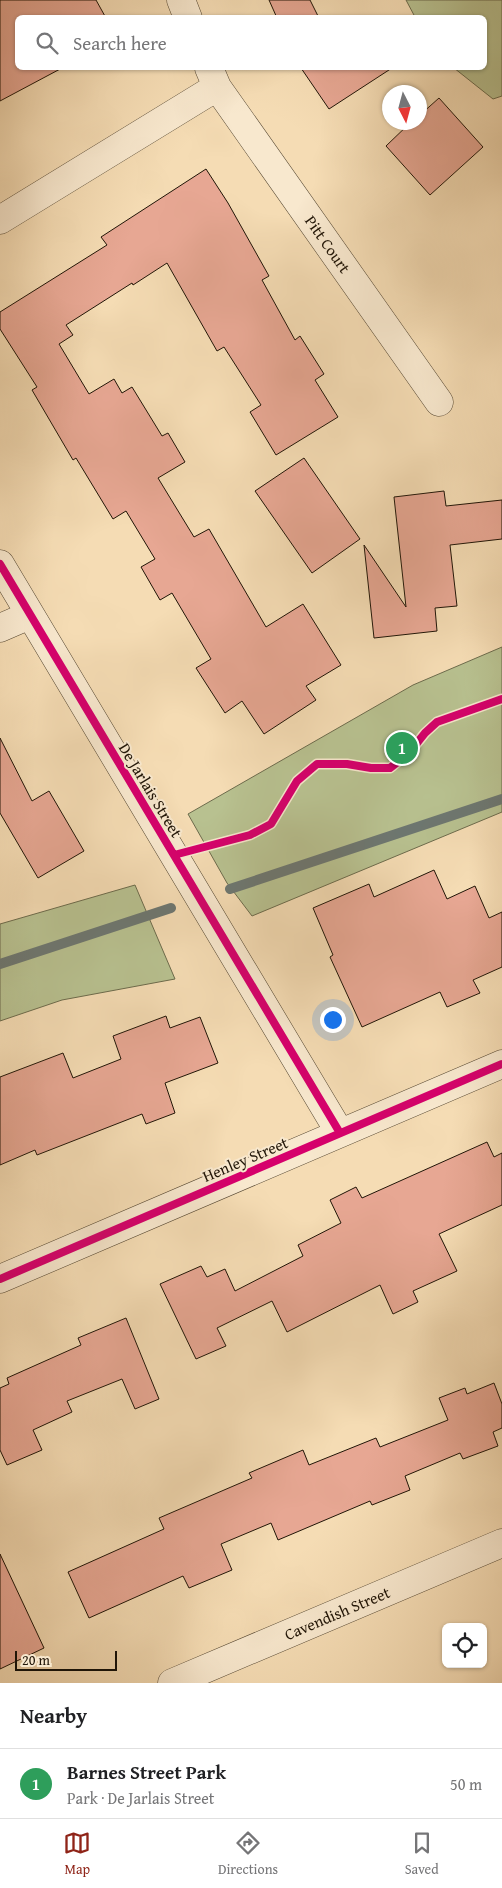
<!DOCTYPE html>
<meta charset="utf-8">
<style>
:root{--surface:#fff;--page:#f6f6f6;--text:#202124;--muted:#757577;--line:#e0e0e0;--accent:#8f2418}
body{margin:0;font-family:"Gentium Book Plus",serif;background:var(--page);color:var(--text)}
.controls{position:absolute;right:15px;bottom:15px;display:grid;overflow:hidden;border-radius:8px;box-shadow:0 1px 4px #0004}
.controls button{width:45px;height:45px;display:grid;place-items:center;padding:0;border:0;border-bottom:1px solid var(--line);background:var(--surface);color:var(--text);font:25px sans-serif}
.compass{position:absolute;left:382px;top:85px;width:45px;height:45px;border-radius:50%;background:var(--surface);box-shadow:0 1px 4px #0004;rotate:174deg}
.scale{position:absolute;left:15px;bottom:12px;width:102px;box-sizing:border-box;padding-left:5px;border:2px solid #201507;border-top:0;font-size:14px;line-height:18px;white-space:nowrap;color:#201507;-webkit-text-stroke:4px #f8e8ce;paint-order:stroke}
.you{position:absolute;left:332px;top:1019px;width:18px;height:18px;margin:-12px;border:4px solid #fff;border-radius:50%;background:#1a73e8;box-shadow:0 0 0 8px #1a73e833}
.badge{display:grid;place-items:center;width:32px;height:32px;border-radius:50%;background:var(--accent);color:#fff;font-size:16px;font-weight:700}
.pin{position:absolute;translate:-50% -50%;border:2px solid #fff;box-shadow:0 1px 5px #0006}
.list{margin:0;padding:0;list-style:none}
h2{display:flex;justify-content:space-between;align-items:center;height:65px;margin:0;padding:0 20px;font-size:21px}
h2 small{font-size:16px;font-weight:400;color:var(--muted)}
.list li{display:grid;grid-template-columns:32px 1fr auto;gap:15px;align-items:center;box-sizing:border-box;height:70px;padding:0 20px;border-top:1px solid var(--line)}
.list b{display:block;font-size:19px;white-space:nowrap}
.list p{margin:0;font-size:16px;white-space:nowrap;color:var(--muted)}
.list em{font-size:16px;font-style:normal;color:var(--muted)}
.icon{flex:none;width:28px;height:28px;fill:none;stroke:currentColor;stroke-width:2;stroke-linecap:round;stroke-linejoin:round}
.map{position:relative;flex:none;width:502px;height:1683px;overflow:hidden}
.search{position:absolute;background:var(--surface);box-shadow:0 1px 4px #0004;left:15px;right:15px;top:15px;height:55px;display:flex;align-items:center;gap:12px;box-sizing:border-box;padding:0 18px;border-radius:8px;color:var(--muted);font-size:19px}
.sheet{height:135px;background:var(--surface)}
nav{display:flex;justify-content:space-around;align-items:center;box-sizing:border-box;height:70px;border-top:1px solid var(--line);background:var(--surface);font-size:14px;color:var(--muted)}
nav a{display:grid;justify-items:center;gap:2px}
nav .on{color:var(--accent)}
.map>svg:first-child{display:block}
.green{fill:#b8c190;stroke:#6c6b4c}
.lines{fill:none;stroke-linecap:round;stroke-linejoin:round}
.stream{stroke:#6d7771;stroke-width:10}
.building{fill:#e7a793;stroke:#201507}
.minor-casing{stroke:#554732;stroke-width:29}
.minor{stroke:#f8e8ce;stroke-width:28}
.cycleway-casing{stroke:#f8e8ce;stroke-width:11}
.cycleway{stroke:#d6006c;stroke-width:8}
.labels{text-anchor:middle;dominant-baseline:central;stroke-width:4;stroke-linejoin:round;paint-order:stroke}
.street-label{font-size:16px;fill:#201507;stroke:#f8e8ce}
</style>
<div class="map">
<svg width="502" height="1683" viewBox="0 0 502 1683">
<rect width="100%" height="100%" fill="#f5dcb4"/>
<filter id="stains"><feTurbulence type="fractalNoise" baseFrequency=".004" numOctaves="4"/><feColorMatrix values="0 0 0 0 .2 0 0 0 0 .09 0 0 0 0 .02 0 0 0 .5 -.17"/></filter>
<radialGradient id="worn" r=".72"><stop offset=".6" stop-color="#630" stop-opacity="0"/><stop offset="1" stop-color="#630" stop-opacity=".3"/></radialGradient>
<path class="green" d="M406,0H502V96L493,99L454,68H484V18L415,17Z
M502,647V812L252,916L227,883L188,814L413,685Z
M135,885L175,979L62,1000L0,1021V924Z"/>
<g class="lines">
<path class="stream" d="M230,889L502,799
M0,964L171,908"/>
</g>
<path class="building" d="M0,0H96L106,18H18V68H62L0,101Z
M269,0H310L319,18H277Z
M301,68H392L329,109Z
M439,98L483,147L430,195L386,146L411,122H420V115Z
M206,169L228,203L269,276L262,280L295,340L300,336L324,374L315,380L338,417L276,455L250,412L261,405L224,347L217,351L167,263L133,285L132,283L66,325L73,335L59,344L89,394L114,379L122,393L132,387L162,436L168,433L185,462L158,478L194,537L209,529L266,627L303,604L341,665L306,686L316,700L264,734L242,701L225,713L196,668L211,659L172,593L160,600L141,567L155,559L126,511L113,519L76,458L73,460L32,390L37,387L0,329V312L107,245L101,237Z
M304,458L360,539L312,573L255,491Z
M444,491L446,506L502,500V539L450,545L457,606L435,608L437,631L374,638L364,545L406,607L394,497Z
M0,738L32,801L49,791L84,851L38,878L0,813Z
M434,870L447,899L475,886L489,918L502,912V967L473,980L480,993L447,1007L440,992L362,1027L330,957L333,955L313,908L369,884L374,897Z
M166,1016L170,1028L200,1017L218,1063L165,1083L175,1113L146,1124L142,1114L37,1155L35,1150L0,1165V1077L63,1053L73,1078L121,1059L113,1036Z
M487,1142L494,1157L502,1153V1205L439,1234L457,1271L413,1291L418,1302L393,1314L380,1285L287,1332L272,1301L217,1328L226,1346L196,1359L160,1284L201,1266L207,1277L225,1269L235,1291L303,1256L298,1245L341,1223L330,1200L356,1187L362,1198Z
M126,1318L159,1399L135,1409L122,1379L67,1401L72,1412L33,1430L42,1450L7,1465L0,1450V1388L9,1384L7,1378L81,1345L78,1338Z
M494,1383L502,1404V1428L493,1432L498,1446L463,1459L460,1453L405,1476L410,1490L372,1505L370,1501L278,1540L271,1523L221,1544L232,1570L189,1588L183,1576L89,1618L68,1572L164,1529L159,1518L252,1478L249,1473L303,1450L309,1465L376,1438L380,1447L448,1420L439,1398L465,1388L467,1394Z
M0,1554L44,1648L0,1669Z"/>
<g class="lines">
<g class="minor-casing">
<path id="minor" d="M181,0L188,18
M209,68L217,87L439,402
M0,220L217,87
M0,564L340,1133
M0,628L30,615
M0,1279L502,1064
M172,1683L502,1543"/>
</g>
<use href="#minor" class="minor"/>
<g class="cycleway-casing">
<path id="cycleway" d="M0,564L340,1133
M174,855L250,835L271,824L297,781L317,764H347L371,768H390L409,753L425,733L437,722L502,699
M0,1279L502,1064"/>
</g>
<use href="#cycleway" class="cycleway"/>
</g>
<g class="labels">
<g class="street-label">
<text transform="translate(328 244) rotate(55)">Pitt Court</text>
<text transform="translate(151 790) rotate(59)">De Jarlais Street</text>
<text transform="translate(245 1159) rotate(-23)">Henley Street</text>
<text transform="translate(337 1613) rotate(-23)">Cavendish Street</text>
</g>
</g>
<rect width="100%" height="100%" filter="url(#stains)"/>
<rect width="100%" height="100%" fill="url(#worn)"/>
</svg>
<div class="controls">
<button><svg class="icon" aria-label="locate" viewBox="0 0 24 24"><circle cx="12" cy="12" r="6"/><path d="M12 2v4M12 18v4M2 12h4M18 12h4"/></svg></button>
</div>
<svg class="compass" viewBox="-18 -18 36 36"><path d="M0-13l5 13h-10z" fill="#e53935"/><path d="M0 13l5-13h-10z" fill="#757577"/></svg>
<div class="scale">20 m</div>
<div class="you"></div>
<div class="pin badge" style="left:402px;top:748px;background:#2e9e5b">1</div>
<div class="search"><svg class="icon" aria-label="search" viewBox="0 0 24 24"><circle cx="10" cy="10" r="6"/><path d="M15 15l6 6"/></svg>Search here</div>
</div>
<section class="sheet">
<h2>Nearby<small></small></h2>
<ul class="list">
<li><span class="badge" style="background:#2e9e5b">1</span><div><b>Barnes Street Park</b><p>Park · De Jarlais Street</p></div><em>50 m</em></li>
</ul>
</section>
<nav>
<a class="on"><svg class="icon" aria-label="map" viewBox="0 0 24 24"><path d="M3 6l6-2 6 2 6-2v14l-6 2-6-2-6 2zM9 4v14M15 6v14"/></svg>Map</a>
<a><svg class="icon" aria-label="directions" viewBox="0 0 24 24"><path d="M12 3l9 9-9 9-9-9zM9 14v-3h6M13 9l2 2-2 2"/></svg>Directions</a>
<a><svg class="icon" aria-label="saved" viewBox="0 0 24 24"><path d="M7 4h10v16l-5-4-5 4z"/></svg>Saved</a>
</nav>
